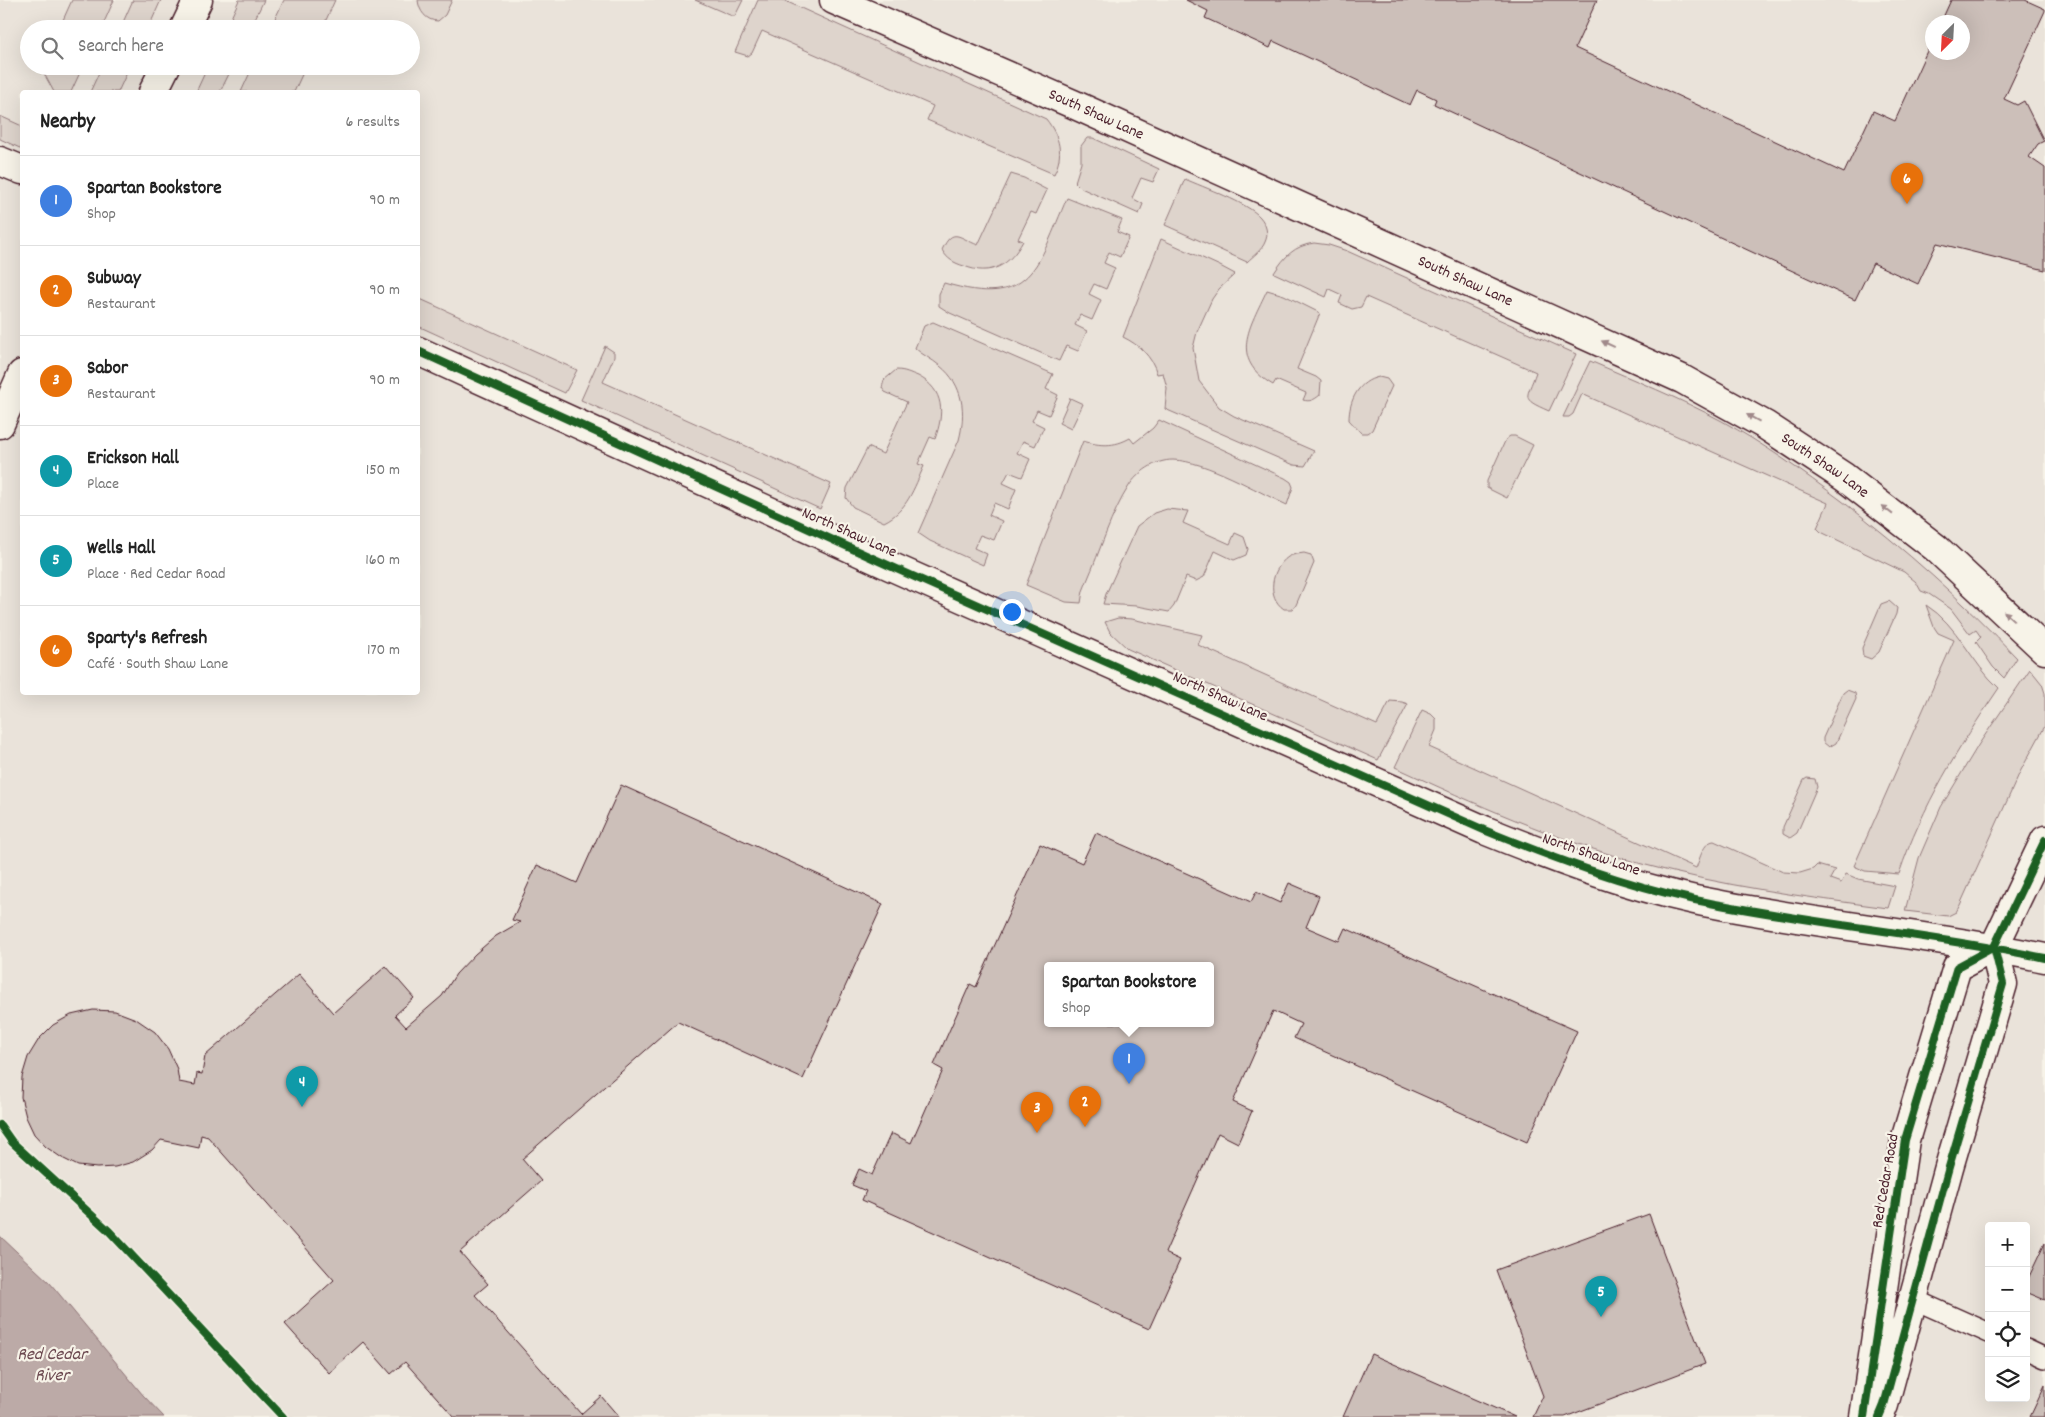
<!DOCTYPE html>
<meta charset="utf-8">
<style>
:root{--surface:#fff;--page:#f6f6f6;--text:#222;--muted:#767676;--line:#e0e0e0;--accent:#2563eb}
body{margin:0;font-family:Dekko,sans-serif;background:var(--page);color:var(--text)}
.controls{position:absolute;right:15px;bottom:15px;display:grid;overflow:hidden;border-radius:5px;box-shadow:0 5px 20px #0002}
.controls button{width:45px;height:45px;display:grid;place-items:center;padding:0;border:0;border-bottom:1px solid var(--line);background:var(--surface);color:var(--text);font:25px sans-serif}
.compass{position:absolute;left:1925px;top:15px;width:45px;height:45px;border-radius:50%;background:var(--surface);box-shadow:0 5px 20px #0002;rotate:204deg}
.you{position:absolute;left:1011px;top:611px;width:18px;height:18px;margin:-12px;border:4px solid #fff;border-radius:50%;background:#1a73e8;box-shadow:0 0 0 8px #1a73e833}
.badge{display:grid;place-items:center;width:32px;height:32px;border-radius:50%;background:var(--accent);color:#fff;font-size:16px;font-weight:700}
.pin{position:absolute;translate:-50% -41px;filter:drop-shadow(0 1px 2px #0008)}
.pin::after{content:'';position:absolute;top:26px;width:18px;height:15px;background:inherit;clip-path:polygon(0 0,100% 0,50% 100%)}
.popup{position:absolute;left:1044px;top:962px;width:170px;height:65px;box-sizing:border-box;display:grid;place-content:center;border-radius:5px;background:var(--surface);filter:drop-shadow(0 1px 4px #0005);font-size:16px;white-space:nowrap;color:var(--muted)}
.popup b{font-size:19px;color:var(--text)}
.popup::after{content:'';position:absolute;left:50%;top:100%;margin-left:-10px;border:10px solid transparent;border-top-color:var(--surface)}
.list{margin:0;padding:0;list-style:none}
h2{display:flex;justify-content:space-between;align-items:center;height:65px;margin:0;padding:0 20px;font-size:21px}
h2 small{font-size:16px;font-weight:400;color:var(--muted)}
.list li{display:grid;grid-template-columns:32px 1fr auto;gap:15px;align-items:center;box-sizing:border-box;height:90px;padding:0 20px;border-top:1px solid var(--line)}
.list b{display:block;font-size:19px;white-space:nowrap}
.list p{margin:0;font-size:16px;white-space:nowrap;color:var(--muted)}
.list em{font-size:16px;font-style:normal;color:var(--muted)}
.icon{flex:none;width:28px;height:28px;fill:none;stroke:currentColor;stroke-width:2;stroke-linecap:round;stroke-linejoin:round}
.map{position:relative;flex:none;width:2045px;height:1417px;overflow:hidden}
.search{position:absolute;background:var(--surface);box-shadow:0 5px 20px #0002;left:20px;top:20px;width:400px;height:55px;display:flex;align-items:center;gap:12px;box-sizing:border-box;padding:0 18px;border-radius:28px;color:var(--muted);font-size:19px}
.panel{position:absolute;background:var(--surface);box-shadow:0 5px 20px #0002;left:20px;top:90px;width:400px;height:605px;border-radius:5px}
.map>svg:first-child{display:block}
.built{fill:#eae3da;fill-rule:evenodd}
.green{fill:#ded4cc;stroke:#947a7c}
.water{fill:#bcaaa7;stroke:#8e7275}
.building{fill:#ccbfb9;stroke:#4a1f2b;fill-rule:evenodd}
.lines{fill:none;stroke-linecap:round;stroke-linejoin:round}
.service-casing{stroke:#4a1f2b;stroke-width:22}
.minor-casing{stroke:#4a1f2b;stroke-width:31}
.tertiary-casing{stroke:#4a1f2b;stroke-width:31}
.service{stroke:#f7f3e8;stroke-width:19}
.minor{stroke:#f7f3e8;stroke-width:28}
.tertiary{stroke:#f7f3e8;stroke-width:28}
.cycleway-casing{stroke:#f7f3e8;stroke-width:11}
.cycleway{stroke:#1b5e20;stroke-width:8}
.oneway{fill:#a0898a}
.labels{text-anchor:middle;dominant-baseline:central;stroke-width:4.5;stroke-linejoin:round;paint-order:stroke}
.street-label{font-size:16px;fill:#4a1f2b;stroke:#f7f3e8}
.water-label{font-size:18px;font-style:italic;fill:#6c4950;stroke:#f7f3e8}
</style>
<div class="map">
<svg width="2045" height="1417" viewBox="0 0 2045 1417">
<rect width="100%" height="100%" fill="#f7f3e8"/>
<filter id="ink" filterUnits="userSpaceOnUse"><feTurbulence type="fractalNoise" baseFrequency=".02" numOctaves="2"/><feDisplacementMap in="SourceGraphic" scale="10" xChannelSelector="R" yChannelSelector="G"/><feConvolveMatrix kernelMatrix="1 2 1 2 8 2 1 2 1" color-interpolation-filters="sRGB"/></filter>
<g filter="url(#ink)">
<path class="built" d="M0,0H2045V1417H0ZM1932,22H1962V52H1932ZM29,29H411V66H29ZM22,92H418V692H22ZM1048,965H1210V1023H1048ZM1989,1226H2026V1398H1989Z"/>
<path class="green" d="M72,0H114L101,29H59Z
M133,0H161L148,29H120Z
M239,0H264L250,29H226Z
M284,0H335L322,29H270Z
M418,0H452L445,15L438,21C426,21 419,11 418,0Z
M695,0H743L735,16H732Z
M758,0H783L1046,119C1060,137 1064,154 1054,174L927,120L933,106L762,31L752,53L748,56L735,52Z
M42,66H83L71,92H54L41,68Z
M102,66H130L118,92H90Z
M208,66H233L220,92H196Z
M253,66H306L294,92H241Z
M0,116L22,126V149L0,139Z
M1087,138H1093L1159,169L1153,182L1141,178L1132,198L1143,204L1139,214L1081,188L1075,182L1081,163V146Z
M1011,174L1024,178L1047,190L1036,214L1031,212L1018,239L1023,241C1010,265 991,277 964,266C954,263 947,259 942,250C953,226 959,238 978,245Z
M1185,179C1203,187 1248,203 1260,217C1266,224 1269,234 1265,242C1262,250 1253,256 1247,262L1165,225Z
M1067,198L1122,220L1117,232L1129,237L1120,257L1109,252L1104,263L1115,268L1106,289L1094,284L1089,294L1101,300L1092,320L1080,315L1075,325L1087,331L1078,351L1066,346L1059,361L950,313L939,306V294L944,283C1032,309 1037,267 1067,198Z
M1161,239L1220,266L1235,274L1219,289L1212,299L1197,332L1193,348L1199,381L1219,407L1234,416L1314,451L1305,466L1294,465L1165,409L1167,388L1163,373L1157,374C1152,356 1139,345 1123,337Z
M1314,243L1329,245L1347,251L1576,354L1549,411C1519,398 1527,399 1536,372L1366,297L1361,307L1352,309L1339,303L1342,295L1329,289L1326,297L1274,273C1285,256 1294,246 1314,243Z
M1267,290L1284,295L1320,313L1297,369L1316,377L1321,381L1320,395C1314,400 1310,402 1303,400L1306,393L1276,380L1273,385C1228,358 1250,327 1267,290Z
M418,298L577,370L565,393L418,326Z
M933,322L1053,374L1046,389L1058,395L1049,415L1037,410L1032,421L1044,427L1035,446L1023,441L1017,453L1030,459L1022,477L1009,472L1003,483L1016,489L1008,509L994,503L989,515L1002,521L994,540L980,535L974,548L987,554L983,565L930,541L918,533L959,440C966,413 964,385 940,366C932,359 922,355 915,348L924,326Z
M605,346L614,352V357L603,382L831,484L820,509L581,400Z
M1590,361C1634,380 1679,398 1722,421C1764,444 1803,472 1842,501C1905,549 1963,601 2017,658L2004,678L1993,667L1976,642L1981,637L1976,630L1970,634L1951,609L1929,594L1921,591L1916,582L1904,572L1821,532L1817,528L1828,503L1582,394L1573,414L1569,417H1563Z
M896,370C905,370 910,373 918,376C945,390 944,414 935,439L930,437L918,464L924,466C914,488 907,511 884,522L853,507L846,498L847,488L868,447L883,454L907,402L885,392L882,388L884,380Z
M1379,377L1387,379L1392,386L1372,430L1368,433H1361L1349,420C1349,401 1358,381 1379,377Z
M1070,398L1083,404L1071,429L1059,423Z
M1159,420L1285,478L1291,482L1293,487L1287,505C1256,491 1207,461 1173,460C1155,460 1138,472 1129,486C1111,514 1100,551 1087,581L1083,591L1081,603L1066,602L1026,585L1083,441C1100,446 1114,447 1130,438L1134,443L1153,428Z
M1510,436H1515L1533,445L1507,498L1487,488V481L1506,439Z
M1167,509L1188,511L1183,523L1230,544L1235,533L1244,537L1248,549L1246,555L1234,560L1215,551L1204,577L1196,581L1186,577L1174,606L1169,612L1137,606L1103,604L1106,594L1137,526L1154,513Z
M1304,553L1311,555L1314,563L1296,605L1293,609H1284C1266,597 1271,569 1288,557C1293,554 1298,554 1304,553Z
M1889,601L1897,608L1896,614L1879,652L1871,659L1863,656L1862,648L1881,604Z
M1926,605C1958,625 1971,663 1999,688C1959,747 1922,806 1899,874L1865,871L1854,866L1954,640L1938,633L1934,627Z
M1118,618L1132,619L1202,635L1198,645L1377,725L1390,701L1402,702L1408,704L1378,760L1128,649L1110,632L1105,622Z
M2030,669L2042,684L2045,693V726L2020,772L1960,905L1956,912L1948,916L1905,911L1919,858L1941,807L1979,744Z
M1847,690L1855,693L1856,699L1836,743L1829,747L1823,742V738L1843,693Z
M1422,710L1431,714L1436,719V730L1429,747L1696,868C1700,859 1703,842 1714,841L1783,872L1800,873L1813,869L1817,865L1835,870L1830,879L1841,883L1846,874L1858,879L1895,886L1888,908C1805,897 1722,886 1642,864C1556,840 1475,804 1395,767Z
M1807,778L1815,779L1817,787L1797,833L1790,838L1783,834V827L1804,780Z"/>
<path class="water" d="M0,1236L50,1283L143,1395L164,1417H0Z"/>
<path class="building" d="M1186,0H1597L1575,48L1844,173L1873,111L1895,121L1932,40V52H1962V22H1941L1951,0H2025L2045,9V11L2004,99L2017,105L2024,101L2044,141L2038,144L2029,157L2045,168V270L1937,243L1918,284L1873,263L1855,300L1434,104L1436,99L1417,90L1410,105L1273,41L1270,48L1205,18L1208,11Z
M621,785L883,904L803,1079L678,1022L522,1159L541,1181L460,1252L488,1284L475,1295L581,1414L601,1396L619,1417H454L405,1362L391,1374L363,1342L329,1373L285,1324L334,1280L208,1137L201,1135L199,1148L161,1140L152,1150L133,1162L115,1167L97,1168L78,1166L62,1158L46,1147L34,1134L26,1117L21,1097L22,1077L28,1057L39,1039L53,1025L71,1015L93,1010L115,1011L136,1019L155,1032L168,1049L177,1069L179,1082L195,1085L197,1073L202,1074L205,1056L299,974L333,1013L386,966L414,998L395,1015L406,1027L442,996L456,974L475,954L496,936L520,922L512,920L537,865L577,883Z
M1096,833L1251,902L1256,892L1280,903L1289,883L1319,896L1306,927L1339,941L1345,928L1577,1031L1527,1142L1294,1038L1301,1024L1273,1011L1233,1102L1252,1111L1238,1143L1218,1133L1165,1253L1180,1260L1149,1329L862,1200L866,1191L852,1185L859,1169L872,1175L891,1133L911,1143L943,1070L934,1065L970,984L976,987L1040,844L1082,863ZM1048,965H1210V1023H1048Z
M1649,1214L1705,1364L1565,1417H1533L1543,1396L1496,1270Z
M2045,1243V1300L2026,1292V1283Z
M1371,1354L1515,1417H1343Z
M2045,1385V1417H2030Z"/>
<g class="lines">
<g class="service-casing">
<path id="service" d="M1913,1299L1989,1333
M2026,1349L2045,1358"/>
</g>
<g class="minor-casing">
<path id="minor" d="M1864,1417L1905,1140L1957,967L1994,947L2003,984L1949,1167L1884,1405L1879,1417"/>
</g>
<g class="tertiary-casing">
<g id="tertiary">
<path id="s1" d="M834,0L1073,104L1682,379L1765,425L1844,477L1936,548L2045,650"/>
<path d="M184,29L198,0"/>
<path d="M153,92L166,66"/>
<path d="M0,161L22,170"/>
<path d="M418,351L890,566L1484,830C1553,858 1622,884 1695,900C1811,924 1929,934 2045,958"/>
<path d="M0,424L22,374"/>
<path d="M1994,947L2045,840"/>
</g>
</g>
<use href="#service" class="service"/>
<use href="#minor" class="minor"/>
<use href="#tertiary" class="tertiary"/>
<g class="cycleway-casing">
<path id="cycleway" d="M418,351L890,566L1484,830C1553,858 1622,884 1695,900C1811,924 1929,934 2045,958
M0,1125L12,1142L109,1231L283,1417
M1864,1417L1905,1140L1957,967L1994,947L2045,840
M1879,1417L1884,1405L1949,1167L2003,984L1994,947"/>
</g>
<use href="#cycleway" class="cycleway"/>
</g>
<defs><path id="oneway-solid" d="M-6-.8H1V-3.2L6.5 0L1 3.2V.8H-6Z" transform="scale(1.25)"/></defs>
<g class="oneway">
<use href="#oneway-solid" transform="translate(1608 344) rotate(-155)"/>
<use href="#oneway-solid" transform="translate(1753 418) rotate(-151)"/>
<use href="#oneway-solid" transform="translate(1887 510) rotate(-142)"/>
<use href="#oneway-solid" transform="translate(2009 616) rotate(-137)"/>
</g>
</g>
<g class="labels">
<g class="street-label">
<text stroke="none"><textPath href="#s1" startOffset="286">South Shaw Lane</textPath></text>
<text stroke="none"><textPath href="#s1" startOffset="691">South Shaw Lane</textPath></text>
<text stroke="none"><textPath href="#s1" startOffset="1096">South Shaw Lane</textPath></text>
<text transform="translate(849 533) rotate(24)">North Shaw Lane</text>
<text transform="translate(1220 697) rotate(24)">North Shaw Lane</text>
<text transform="translate(1591 855) rotate(19)">North Shaw Lane</text>
<text transform="translate(1886 1181) rotate(-80)">Red Cedar Road</text>
</g>
<g class="water-label">
<text x="52" y="1355">Red Cedar<tspan x="52" dy="21">River</tspan></text>
</g>
</g>
</svg>
<div class="controls">
<button>+</button>
<button>−</button>
<button><svg class="icon" aria-label="locate" viewBox="0 0 24 24"><circle cx="12" cy="12" r="6"/><path d="M12 2v4M12 18v4M2 12h4M18 12h4"/></svg></button>
<button><svg class="icon" aria-label="layers" viewBox="0 0 24 24"><path d="M12 4l9 5-9 5-9-5zM3 14l9 5 9-5"/></svg></button>
</div>
<svg class="compass" viewBox="-18 -18 36 36"><path d="M0-13l5 13h-10z" fill="#e53935"/><path d="M0 13l5-13h-10z" fill="#767676"/></svg>
<div class="you"></div>
<div class="pin badge" style="left:1129px;top:1084px;background:#3f7fe0">1</div>
<div class="popup"><b>Spartan Bookstore</b>Shop</div>
<div class="pin badge" style="left:1085px;top:1127px;background:#e8710a">2</div>
<div class="pin badge" style="left:1037px;top:1133px;background:#e8710a">3</div>
<div class="pin badge" style="left:302px;top:1107px;background:#0f9aa8">4</div>
<div class="pin badge" style="left:1601px;top:1317px;background:#0f9aa8">5</div>
<div class="pin badge" style="left:1907px;top:204px;background:#e8710a">6</div>
<div class="search"><svg class="icon" aria-label="search" viewBox="0 0 24 24"><circle cx="10" cy="10" r="6"/><path d="M15 15l6 6"/></svg>Search here</div>
<section class="panel">
<h2>Nearby<small>6 results</small></h2>
<ul class="list">
<li><span class="badge" style="background:#3f7fe0">1</span><div><b>Spartan Bookstore</b><p>Shop</p></div><em>90 m</em></li>
<li><span class="badge" style="background:#e8710a">2</span><div><b>Subway</b><p>Restaurant</p></div><em>90 m</em></li>
<li><span class="badge" style="background:#e8710a">3</span><div><b>Sabor</b><p>Restaurant</p></div><em>90 m</em></li>
<li><span class="badge" style="background:#0f9aa8">4</span><div><b>Erickson Hall</b><p>Place</p></div><em>150 m</em></li>
<li><span class="badge" style="background:#0f9aa8">5</span><div><b>Wells Hall</b><p>Place · Red Cedar Road</p></div><em>160 m</em></li>
<li><span class="badge" style="background:#e8710a">6</span><div><b>Sparty's Refresh</b><p>Café · South Shaw Lane</p></div><em>170 m</em></li>
</ul>
</section>
</div>
